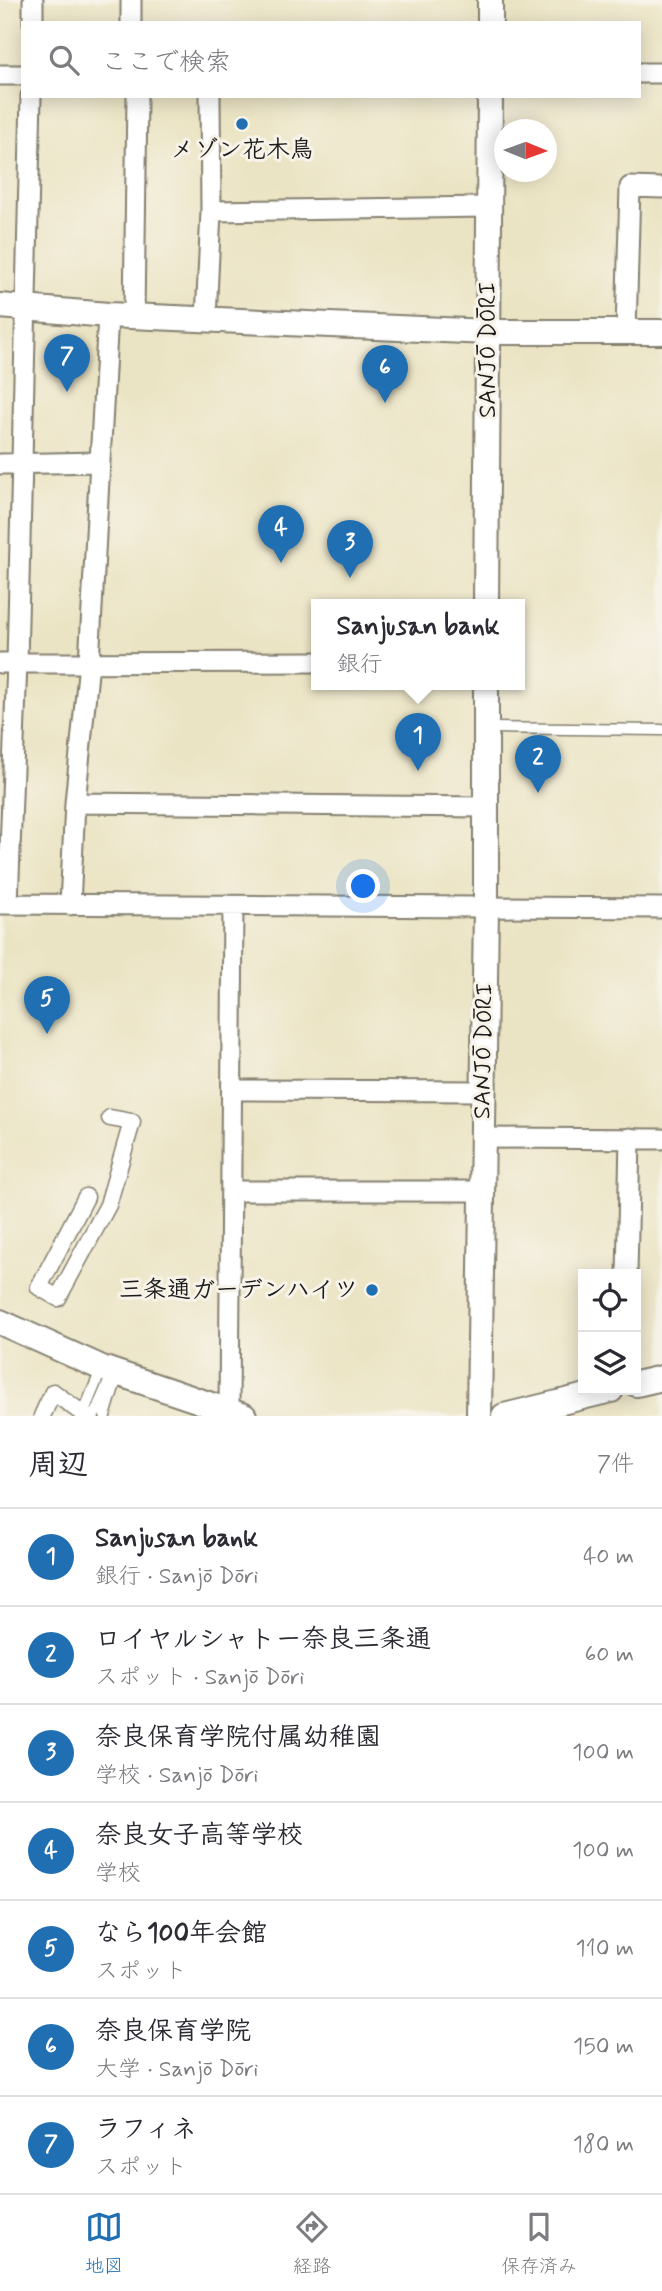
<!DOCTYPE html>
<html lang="ja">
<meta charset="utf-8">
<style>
:root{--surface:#fff;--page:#f7f7f7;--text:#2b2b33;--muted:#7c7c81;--line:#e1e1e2;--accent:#1f6fb2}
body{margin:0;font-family:Mynerve,"Klee One",sans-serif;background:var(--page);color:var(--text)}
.controls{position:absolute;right:21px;bottom:21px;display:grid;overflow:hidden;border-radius:0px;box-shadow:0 4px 18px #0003}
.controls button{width:63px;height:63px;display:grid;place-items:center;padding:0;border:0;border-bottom:2px solid var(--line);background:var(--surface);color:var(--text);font:35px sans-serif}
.compass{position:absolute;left:494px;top:119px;width:63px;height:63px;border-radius:50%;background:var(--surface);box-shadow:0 4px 18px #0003;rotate:91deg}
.you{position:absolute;left:364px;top:887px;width:24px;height:24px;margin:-18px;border:5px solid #fff;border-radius:50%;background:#1a73e8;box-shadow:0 0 0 10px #1a73e833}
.badge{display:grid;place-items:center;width:46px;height:46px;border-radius:50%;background:var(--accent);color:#fff;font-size:23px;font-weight:700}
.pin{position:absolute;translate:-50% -58px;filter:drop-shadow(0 2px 4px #0008)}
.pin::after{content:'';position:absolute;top:37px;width:24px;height:21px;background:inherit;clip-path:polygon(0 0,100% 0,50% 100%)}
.popup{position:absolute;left:311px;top:599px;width:214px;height:91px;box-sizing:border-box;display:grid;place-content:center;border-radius:0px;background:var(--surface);filter:drop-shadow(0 2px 5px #0005);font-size:23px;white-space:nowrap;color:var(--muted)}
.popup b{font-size:26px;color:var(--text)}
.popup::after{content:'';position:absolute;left:50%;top:100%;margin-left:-14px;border:14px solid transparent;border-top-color:var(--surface)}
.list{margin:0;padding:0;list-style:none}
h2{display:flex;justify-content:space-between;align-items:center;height:91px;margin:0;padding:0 28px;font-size:30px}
h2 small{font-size:23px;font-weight:400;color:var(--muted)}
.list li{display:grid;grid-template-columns:46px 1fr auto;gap:21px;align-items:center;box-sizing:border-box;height:98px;padding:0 28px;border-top:2px solid var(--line)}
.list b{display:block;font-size:26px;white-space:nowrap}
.list p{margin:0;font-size:23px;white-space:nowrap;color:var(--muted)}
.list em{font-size:23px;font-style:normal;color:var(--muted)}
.icon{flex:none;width:38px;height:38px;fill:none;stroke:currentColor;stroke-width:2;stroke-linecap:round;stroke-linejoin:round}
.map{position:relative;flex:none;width:662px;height:1416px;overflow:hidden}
.search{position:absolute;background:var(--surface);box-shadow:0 4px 18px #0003;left:21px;right:21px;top:21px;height:77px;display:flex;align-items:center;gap:18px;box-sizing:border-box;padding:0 24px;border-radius:0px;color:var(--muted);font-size:26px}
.sheet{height:777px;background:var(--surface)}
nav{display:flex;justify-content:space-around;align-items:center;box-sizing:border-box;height:98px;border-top:2px solid var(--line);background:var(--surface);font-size:19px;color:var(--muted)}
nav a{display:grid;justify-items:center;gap:4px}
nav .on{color:var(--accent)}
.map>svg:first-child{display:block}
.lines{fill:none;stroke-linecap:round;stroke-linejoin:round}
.service-casing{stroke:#848070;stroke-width:13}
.pedestrian-casing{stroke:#848070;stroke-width:19}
.minor-casing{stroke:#848070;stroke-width:23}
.tertiary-casing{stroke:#848070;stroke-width:28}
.service{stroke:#fff;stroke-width:10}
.pedestrian{stroke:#fff;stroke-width:16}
.minor{stroke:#fff;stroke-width:19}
.tertiary{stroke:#fff;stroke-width:24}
.poi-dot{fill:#1f6fb2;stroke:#f7f3e8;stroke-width:2.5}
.labels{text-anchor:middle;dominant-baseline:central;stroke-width:6;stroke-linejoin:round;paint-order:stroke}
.poi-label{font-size:24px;font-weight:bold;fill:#1c1c1c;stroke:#f7f3e8}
.street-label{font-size:24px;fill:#1c1c1c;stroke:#f7f3e8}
</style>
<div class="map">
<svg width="662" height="1416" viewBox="0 0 662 1416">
<rect width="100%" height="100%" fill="#f7f3e8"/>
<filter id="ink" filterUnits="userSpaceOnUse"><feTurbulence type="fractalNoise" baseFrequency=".0143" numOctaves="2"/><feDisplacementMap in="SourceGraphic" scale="14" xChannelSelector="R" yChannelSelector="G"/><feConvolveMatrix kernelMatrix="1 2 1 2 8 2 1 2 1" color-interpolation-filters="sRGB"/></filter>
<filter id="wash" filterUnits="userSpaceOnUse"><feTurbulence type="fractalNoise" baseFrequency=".00686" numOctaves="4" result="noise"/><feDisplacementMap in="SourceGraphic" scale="28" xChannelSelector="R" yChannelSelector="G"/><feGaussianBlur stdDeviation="1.57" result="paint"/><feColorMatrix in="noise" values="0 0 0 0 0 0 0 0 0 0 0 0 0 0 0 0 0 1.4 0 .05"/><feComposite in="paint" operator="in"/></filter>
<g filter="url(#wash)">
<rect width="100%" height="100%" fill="#ebe4c4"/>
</g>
<g filter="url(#ink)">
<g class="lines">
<g class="service-casing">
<path id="service" d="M488,728L662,730
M82,1416L102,1368
M94,1416L113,1372
M105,1416L118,1374"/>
</g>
<g class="pedestrian-casing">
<path id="pedestrian" d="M86,1197L39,1287L58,1298L108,1205L132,1122L110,1118
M42,1416L53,1392L86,1416"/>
</g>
<g class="minor-casing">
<path id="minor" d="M33,23V0
M131,23V0
M639,73H662
M0,75H23
M211,211L488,207
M134,315L137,96
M206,319L211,211L210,96
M626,332L630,187L662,188
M0,464L100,462
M0,663L316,662
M75,803L486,807
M0,904L662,908
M8,904L17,662L31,96
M70,905L75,803L89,663L108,315
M233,1090L483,1091
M483,1138L662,1139
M231,1191H483
M627,1274L630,1138
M229,1412L233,907"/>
</g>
<g class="tertiary-casing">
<path id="tertiary" d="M490,23V0
M0,306L108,315L488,332H662
M486,605L490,96
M0,1322L102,1368L244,1416
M636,1384L662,1378
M479,1416L486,908V685
M504,1416L611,1390"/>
</g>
<use href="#service" class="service"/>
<use href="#pedestrian" class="pedestrian"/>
<use href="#minor" class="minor"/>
<use href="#tertiary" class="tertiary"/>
</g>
</g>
<g class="poi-dot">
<circle cx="242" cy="124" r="7"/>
<circle cx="372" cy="1290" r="7"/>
</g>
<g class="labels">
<g class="poi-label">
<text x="242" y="150">メゾン花木鳥</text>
<text x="358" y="1290" text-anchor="end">三条通ガーデンハイツ</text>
</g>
<g class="street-label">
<text transform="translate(488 350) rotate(-90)">SANJŌ DŌRI</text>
<text transform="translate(484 1051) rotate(-89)">SANJŌ DŌRI</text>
</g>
</g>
</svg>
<div class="controls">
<button><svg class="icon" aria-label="locate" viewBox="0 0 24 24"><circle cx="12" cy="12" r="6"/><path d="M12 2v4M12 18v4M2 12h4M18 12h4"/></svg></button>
<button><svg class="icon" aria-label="layers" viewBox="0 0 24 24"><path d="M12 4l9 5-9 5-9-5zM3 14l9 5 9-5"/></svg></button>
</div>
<svg class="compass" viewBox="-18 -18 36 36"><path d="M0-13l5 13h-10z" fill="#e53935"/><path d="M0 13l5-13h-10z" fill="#7c7c81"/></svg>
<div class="you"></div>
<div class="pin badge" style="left:418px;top:771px">1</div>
<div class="popup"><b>Sanjusan bank</b>銀行</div>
<div class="pin badge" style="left:538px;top:793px">2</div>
<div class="pin badge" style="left:350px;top:578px">3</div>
<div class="pin badge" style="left:281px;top:563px">4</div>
<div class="pin badge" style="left:47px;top:1034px">5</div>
<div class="pin badge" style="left:385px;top:403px">6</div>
<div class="pin badge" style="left:67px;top:392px">7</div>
<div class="search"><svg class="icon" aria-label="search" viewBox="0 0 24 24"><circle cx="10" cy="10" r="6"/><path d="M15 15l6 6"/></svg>ここで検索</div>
</div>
<section class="sheet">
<h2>周辺<small>7件</small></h2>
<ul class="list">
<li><span class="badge">1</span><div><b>Sanjusan bank</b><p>銀行 · Sanjō Dōri</p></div><em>40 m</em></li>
<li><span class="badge">2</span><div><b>ロイヤルシャトー奈良三条通</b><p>スポット · Sanjō Dōri</p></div><em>60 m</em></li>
<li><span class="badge">3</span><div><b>奈良保育学院付属幼稚園</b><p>学校 · Sanjō Dōri</p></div><em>100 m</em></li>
<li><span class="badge">4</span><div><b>奈良女子高等学校</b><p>学校</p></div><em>100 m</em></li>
<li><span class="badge">5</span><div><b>なら100年会館</b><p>スポット</p></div><em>110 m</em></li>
<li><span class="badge">6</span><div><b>奈良保育学院</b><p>大学 · Sanjō Dōri</p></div><em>150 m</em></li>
<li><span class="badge">7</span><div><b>ラフィネ</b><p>スポット</p></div><em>180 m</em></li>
</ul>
</section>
<nav>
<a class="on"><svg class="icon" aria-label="map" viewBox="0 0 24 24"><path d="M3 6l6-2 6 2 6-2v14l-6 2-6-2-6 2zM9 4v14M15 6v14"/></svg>地図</a>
<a><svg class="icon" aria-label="directions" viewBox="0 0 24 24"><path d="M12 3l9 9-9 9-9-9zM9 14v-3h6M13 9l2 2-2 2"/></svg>経路</a>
<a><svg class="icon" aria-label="saved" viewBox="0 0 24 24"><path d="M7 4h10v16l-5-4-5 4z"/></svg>保存済み</a>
</nav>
